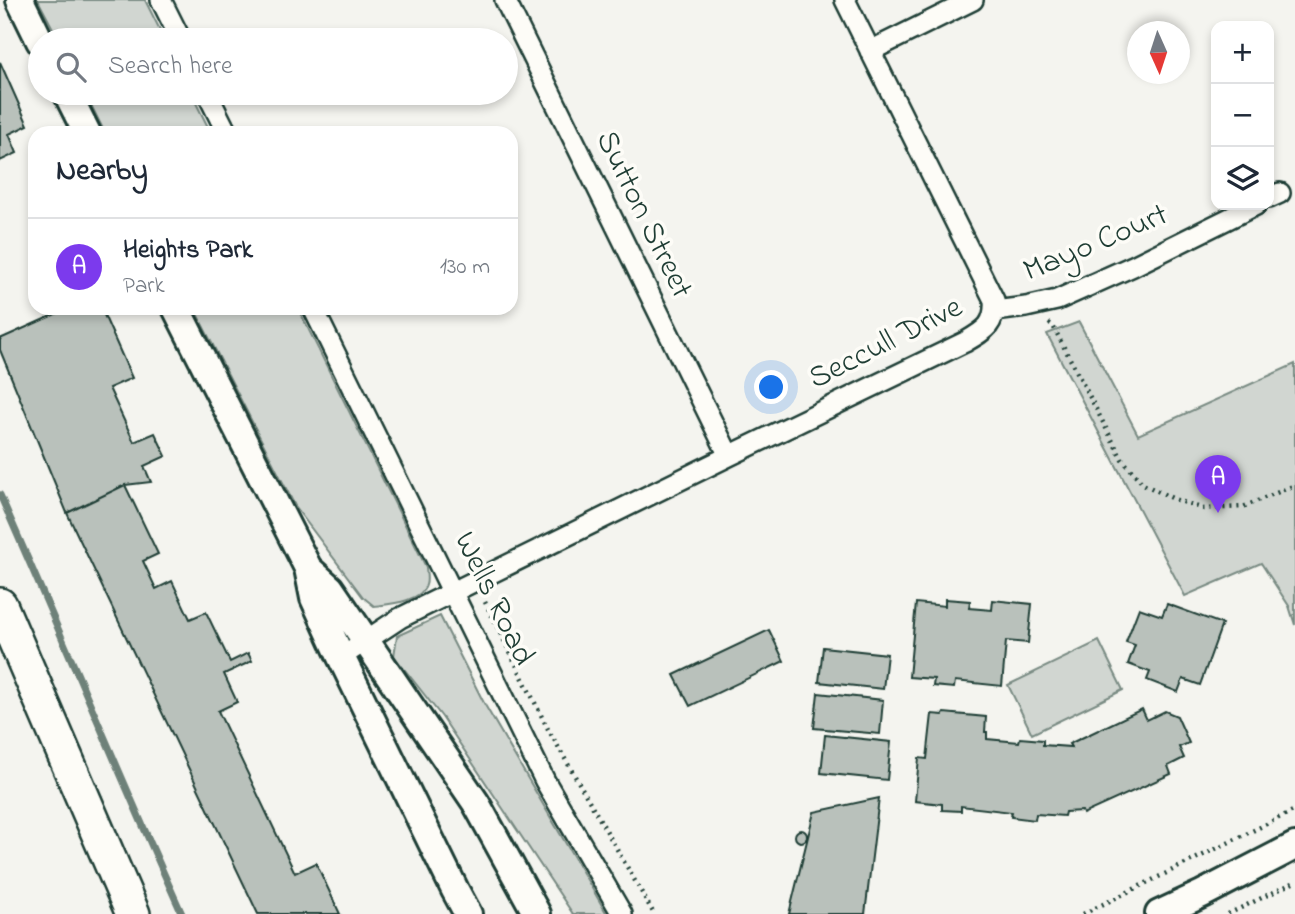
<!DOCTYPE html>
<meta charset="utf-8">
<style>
:root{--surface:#fff;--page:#f2f2f3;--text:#1f2937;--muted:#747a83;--line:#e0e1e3;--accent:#7c3aed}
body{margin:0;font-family:"Indie Flower",sans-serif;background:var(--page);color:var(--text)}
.controls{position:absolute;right:21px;top:21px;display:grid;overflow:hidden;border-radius:14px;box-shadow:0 4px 10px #0003}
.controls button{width:63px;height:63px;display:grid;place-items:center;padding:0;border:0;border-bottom:2px solid var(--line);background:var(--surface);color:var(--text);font:35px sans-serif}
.compass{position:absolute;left:1127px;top:21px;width:63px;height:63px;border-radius:50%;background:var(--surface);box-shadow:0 4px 10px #0003;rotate:177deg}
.you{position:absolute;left:772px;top:388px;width:24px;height:24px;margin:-18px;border:5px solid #fff;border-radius:50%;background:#1a73e8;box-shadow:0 0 0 10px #1a73e833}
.badge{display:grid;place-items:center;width:46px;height:46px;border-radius:50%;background:var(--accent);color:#fff;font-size:23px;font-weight:700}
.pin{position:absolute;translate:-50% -58px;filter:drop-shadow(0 2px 4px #0008)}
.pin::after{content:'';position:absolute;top:37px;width:24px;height:21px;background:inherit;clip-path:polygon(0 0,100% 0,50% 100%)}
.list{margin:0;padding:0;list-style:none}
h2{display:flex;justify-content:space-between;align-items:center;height:91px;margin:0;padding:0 28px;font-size:30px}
h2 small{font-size:23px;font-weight:400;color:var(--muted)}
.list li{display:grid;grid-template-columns:46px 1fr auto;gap:21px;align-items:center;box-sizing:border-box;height:98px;padding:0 28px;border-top:2px solid var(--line)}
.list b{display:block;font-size:26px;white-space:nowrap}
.list p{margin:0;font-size:23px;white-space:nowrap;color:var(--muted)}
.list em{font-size:23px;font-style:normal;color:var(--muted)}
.icon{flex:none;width:38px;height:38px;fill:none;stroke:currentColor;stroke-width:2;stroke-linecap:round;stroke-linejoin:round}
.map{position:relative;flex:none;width:1295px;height:914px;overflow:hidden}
.search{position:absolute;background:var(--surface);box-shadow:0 4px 10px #0003;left:28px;top:28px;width:490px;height:77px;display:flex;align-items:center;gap:18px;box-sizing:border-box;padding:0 24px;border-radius:38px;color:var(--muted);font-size:26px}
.panel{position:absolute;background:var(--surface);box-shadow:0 4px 10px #0003;left:28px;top:126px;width:490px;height:189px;border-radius:21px}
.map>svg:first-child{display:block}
.green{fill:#d1d6d1;stroke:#788a82;stroke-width:2}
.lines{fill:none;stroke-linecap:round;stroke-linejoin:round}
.stream{stroke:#6e8179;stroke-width:7}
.building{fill:#b9c1bb;stroke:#1f3d34;stroke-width:2}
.street-casing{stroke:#1f3d34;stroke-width:24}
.secondary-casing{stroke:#1f3d34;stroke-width:32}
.highway-casing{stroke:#1f3d34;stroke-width:38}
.path{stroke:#1f3d34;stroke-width:4.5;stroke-dasharray:2 5;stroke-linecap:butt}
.street{stroke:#fdfcf7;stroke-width:19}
.secondary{stroke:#fdfcf7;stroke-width:26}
.highway{stroke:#fdfcf7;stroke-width:33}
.labels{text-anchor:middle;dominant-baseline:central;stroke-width:7;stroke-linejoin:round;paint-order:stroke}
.street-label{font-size:32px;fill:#1f3d34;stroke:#fdfcf7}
</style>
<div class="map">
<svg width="1295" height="914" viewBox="0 0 1295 914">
<rect width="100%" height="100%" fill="#f4f4ef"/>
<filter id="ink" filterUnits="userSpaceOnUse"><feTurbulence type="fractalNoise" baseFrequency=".0143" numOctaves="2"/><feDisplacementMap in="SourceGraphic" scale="14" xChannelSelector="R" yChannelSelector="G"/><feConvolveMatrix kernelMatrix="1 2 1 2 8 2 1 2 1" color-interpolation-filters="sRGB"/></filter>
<g filter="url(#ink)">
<path class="green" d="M38,0H145L165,40H59Z
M85,93H191L211,133H105Z
M194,308H298L426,567C426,572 428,580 426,585C421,602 389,604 374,606L363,597L296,508Z
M1079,322L1138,435L1295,364V625L1289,606L1261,563L1185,596L1047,334Z
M440,616L485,705L607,914H573L442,717L394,656L397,636Z
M1099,641L1123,690L1032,734L1008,685Z"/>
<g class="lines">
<path class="stream" d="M0,495C62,635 119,775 182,914"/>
</g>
<path class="building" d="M0,62L28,125L9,134L17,153L0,161Z
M69,308H101L132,378L109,388L134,442L155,433L166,456L144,466L151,482L125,485L67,513L0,350V339Z
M125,485L158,554L143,561L156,589L172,581L190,619L206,612L230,662L248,653L252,661L224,674L237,702L218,711L295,873L316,863L340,914H258L67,513Z
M945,599L970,601L969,608L992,610L993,600L1032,604L1028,643L1006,641L1002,686L955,681L954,688L933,686L934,679L909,677L916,603L945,606Z
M1167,604L1222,624L1200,685L1183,679L1178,692L1147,680L1150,672L1128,664L1135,645L1126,642L1139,608L1162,616Z
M769,630L784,661L690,706L674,675Z
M823,647L887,654L883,689L819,682Z
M818,693L883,700L880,734L814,728Z
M1142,709L1147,720L1165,711L1177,716L1189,743L1179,747L1184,758L1168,766L1171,774L1083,814L1082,811L1065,812L1064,816L1036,814L1035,820L1011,817L1012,812L961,806V811L942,810V804L915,801L919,758L927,759L932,714L943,715L944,713L986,717L985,732H987V739L1019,742L1020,738L1043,740V745L1071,747L1069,744Z
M825,735L891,742L887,780L821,773Z
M879,798L865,914H789L814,812Z
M795 836a6 6 0 1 1 12 0a6 6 0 1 1-12 0Z"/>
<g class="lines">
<g class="street-casing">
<path id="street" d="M161,0L181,40
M505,0L729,456
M870,51L973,0
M207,93L227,133
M1269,198L1280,193
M313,308L545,781L622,914
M995,311L1026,307L1057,300L1133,266L1256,205
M341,657L400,618L729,456L965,342C984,331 996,325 994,300L845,0"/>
</g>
<g class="secondary-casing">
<path id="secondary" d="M20,0L40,41
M67,93L87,133
M176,308L308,568L314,598L341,657L455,890L468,914
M308,568L330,588L476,803L537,914
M1159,914L1202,894L1295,846"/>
</g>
<g class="highway-casing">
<path id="highway" d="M0,605L133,914"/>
</g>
<path class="path" d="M1049,323L1053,326L1122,459L1143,484L1174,499L1204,509L1243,507L1295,485
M485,602L548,729L654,914
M1083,914L1295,810
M1228,914L1295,882"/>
<use href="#street" class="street"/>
<use href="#secondary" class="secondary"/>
<use href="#highway" class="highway"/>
</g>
</g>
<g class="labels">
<g class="street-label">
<text transform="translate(643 215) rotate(64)">Sutton Street</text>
<text transform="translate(1096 244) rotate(-23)">Mayo Court</text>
<text transform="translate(886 344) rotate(-27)">Seccull Drive</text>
<text transform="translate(493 599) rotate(64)">Wells Road</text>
</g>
</g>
</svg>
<div class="controls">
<button>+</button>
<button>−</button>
<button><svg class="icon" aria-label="layers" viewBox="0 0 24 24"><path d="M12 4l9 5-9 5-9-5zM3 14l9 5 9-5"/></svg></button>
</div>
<svg class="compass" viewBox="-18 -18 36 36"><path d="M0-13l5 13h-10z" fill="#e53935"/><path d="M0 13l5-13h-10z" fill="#747a83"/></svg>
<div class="you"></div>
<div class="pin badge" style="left:1218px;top:513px">A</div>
<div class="search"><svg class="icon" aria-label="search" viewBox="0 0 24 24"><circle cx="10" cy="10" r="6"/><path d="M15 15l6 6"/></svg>Search here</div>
<section class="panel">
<h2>Nearby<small></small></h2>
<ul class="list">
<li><span class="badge">A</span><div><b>Heights Park</b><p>Park</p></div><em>130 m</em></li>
</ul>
</section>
</div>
